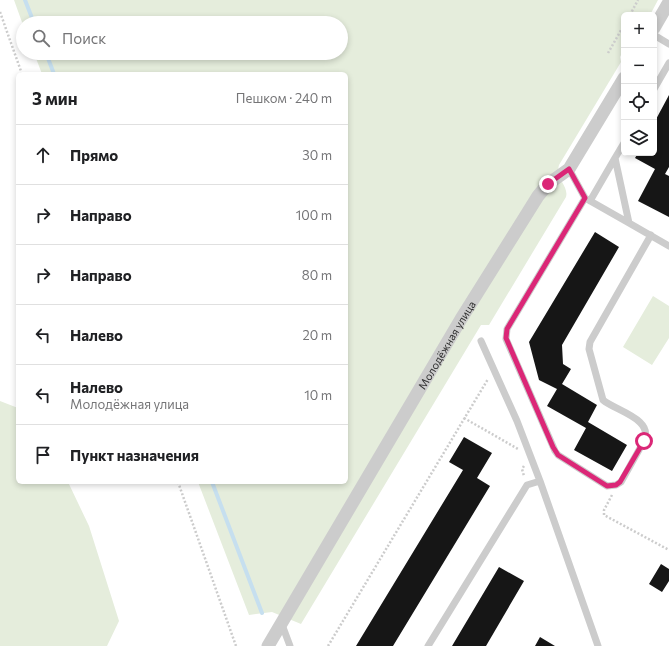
<!DOCTYPE html>
<html lang="ru">
<meta charset="utf-8">
<style>
:root{--surface:#fff;--page:#f6f6f6;--text:#202124;--muted:#757577;--line:#e0e0e0}
body{margin:0;font-family:Commissioner,sans-serif;background:var(--page);color:var(--text)}
.controls{position:absolute;right:12px;top:12px;display:grid;overflow:hidden;border-radius:6px;box-shadow:0 2px 6px #0003}
.controls button{width:36px;height:36px;display:grid;place-items:center;padding:0;border:0;border-bottom:1px solid var(--line);background:var(--surface);color:var(--text);font:20px sans-serif}
.stop{position:absolute;width:12px;height:12px;margin:-9px;border:3px solid #db2777;border-radius:50%;background:#fff}
.stop.end{background:#db2777;border-color:#fff;box-shadow:0 1px 4px #0008}
.list{margin:0;padding:0;list-style:none}
h2{display:flex;justify-content:space-between;align-items:center;height:52px;margin:0;padding:0 16px;font-size:17px}
h2 small{font-size:13px;font-weight:400;color:var(--muted)}
.list li{display:grid;grid-template-columns:26px 1fr auto;gap:12px;align-items:center;box-sizing:border-box;height:60px;padding:0 16px;border-top:1px solid var(--line)}
.list b{display:block;font-size:15px;white-space:nowrap}
.list p{margin:0;font-size:13px;white-space:nowrap;color:var(--muted)}
.list em{font-size:13px;font-style:normal;color:var(--muted)}
.icon{flex:none;width:22px;height:22px;fill:none;stroke:currentColor;stroke-width:2;stroke-linecap:round;stroke-linejoin:round}
.map{position:relative;flex:none;width:669px;height:646px;overflow:hidden}
.search{position:absolute;background:var(--surface);box-shadow:0 2px 6px #0003;left:16px;top:16px;width:332px;height:44px;display:flex;align-items:center;gap:10px;box-sizing:border-box;padding:0 14px;border-radius:22px;color:var(--muted);font-size:15px}
.panel{position:absolute;background:var(--surface);box-shadow:0 2px 6px #0003;left:16px;top:72px;width:332px;height:412px;border-radius:6px}
.map>svg:first-child{display:block}
.green{fill:#e5eddc}
.lines{fill:none;stroke-linecap:round;stroke-linejoin:round}
.stream{stroke:#c6dfef;stroke-width:4}
.building{fill:#161616}
.path{stroke:#ccc;stroke-width:2.5;stroke-dasharray:2 2;stroke-linecap:butt}
.service{stroke:#ccc;stroke-width:7}
.minor{stroke:#ccc;stroke-width:13}
.route{stroke:#db2777;stroke-width:5}
.labels{text-anchor:middle;dominant-baseline:central;stroke-width:4;stroke-linejoin:round;paint-order:stroke}
.street-label{font-size:11px;fill:#2f2f2f;stroke:#fff}
</style>
<div class="map">
<svg width="669" height="646" viewBox="0 0 669 646">
<rect width="100%" height="100%" fill="#fff"/>
<path class="green" d="M14,0H658L650,15H624V49L620,57L621,62L559,165C555,179 569,186 566,197L489,325H481L301,624L272,612L249,615L198,482H346V74H42L34,53H341V23H23V25Z
M653,296L669,306V338L652,365L623,347Z
M0,401L18,408V482H68L89,526L119,621L107,646H0Z"/>
<g class="lines">
<path class="stream" d="M25,0L34,23
M46,53L54,74
M212,482L262,613"/>
</g>
<path class="building" d="M669,95V167L665,174L669,176V217L638,201L655,169L635,158L638,153H654V123Z
M595,232L619,247L562,345L563,364L571,369L562,384L597,405L588,422L627,445L612,471L574,450L586,428L547,406L557,389L539,380L529,342Z
M464,437L492,453L477,478L490,486L393,646H356L463,470L449,462Z
M661,564L669,569V581L662,592L649,584Z
M499,567L524,581L486,646H452Z
M540,637L555,646H535Z"/>
<g class="lines">
<path class="path" d="M0,12L22,74
M630,15L638,0
M608,53L624,25
M464,418L518,449
M524,466L522,469L524,476
M178,482L236,646
M612,495L604,510V515L669,550
M328,646L488,379"/>
<path class="service" d="M654,35L669,44
M654,89L669,63
M624,143L615,158L629,223L669,246
M569,169L585,198L507,329L506,339L555,451L558,455L607,486L616,485L621,482L644,441C654,419 616,411 603,400L589,349L590,342L651,235
M585,198L629,223
M590,201L615,158
M481,341L517,421L540,481L598,646
M281,622L290,646
M428,646L527,485L540,481"/>
<g class="minor">
<path d="M654,28L669,2"/>
<path id="s1" d="M268,646L461,319L538,196L548,184L569,169L624,78"/>
</g>
</g>
<g class="lines">
<path class="route" d="M548,184L569,169L585,198L507,329L506,338L553,447L558,455L607,486L616,485L620,482L644,441"/>
</g>
<g class="labels">
<g class="street-label">
<text stroke="none"><textPath href="#s1" startOffset="350">Молодёжная улица</textPath></text>
</g>
</g>
</svg>
<div class="controls">
<button>+</button>
<button>−</button>
<button><svg class="icon" aria-label="locate" viewBox="0 0 24 24"><circle cx="12" cy="12" r="6"/><path d="M12 2v4M12 18v4M2 12h4M18 12h4"/></svg></button>
<button><svg class="icon" aria-label="layers" viewBox="0 0 24 24"><path d="M12 4l9 5-9 5-9-5zM3 14l9 5 9-5"/></svg></button>
</div>
<div class="stop" style="left:644px;top:441px"></div>
<div class="stop end" style="left:548px;top:184px"></div>
<div class="search"><svg class="icon" aria-label="search" viewBox="0 0 24 24"><circle cx="10" cy="10" r="6"/><path d="M15 15l6 6"/></svg>Поиск</div>
<section class="panel">
<h2>3 мин<small>Пешком · 240 m</small></h2>
<ul class="list">
<li><svg class="icon" aria-label="ahead" viewBox="0 0 24 24"><path d="M12 20V5M6 11l6-6 6 6"/></svg><div><b>Прямо</b></div><em>30 m</em></li>
<li><svg class="icon" aria-label="right" viewBox="0 0 24 24"><path d="M7 20v-9h11M14 6l5 5-5 5"/></svg><div><b>Направо</b></div><em>100 m</em></li>
<li><svg class="icon" aria-label="right" viewBox="0 0 24 24"><path d="M7 20v-9h11M14 6l5 5-5 5"/></svg><div><b>Направо</b></div><em>80 m</em></li>
<li><svg class="icon" aria-label="left" viewBox="0 0 24 24"><path d="M17 20v-9H6M10 6l-5 5 5 5"/></svg><div><b>Налево</b></div><em>20 m</em></li>
<li><svg class="icon" aria-label="left" viewBox="0 0 24 24"><path d="M17 20v-9H6M10 6l-5 5 5 5"/></svg><div><b>Налево</b><p>Молодёжная улица</p></div><em>10 m</em></li>
<li><svg class="icon" aria-label="arrive" viewBox="0 0 24 24"><path d="M6 21V4h12l-3 4 3 4H6"/></svg><div><b>Пункт назначения</b></div></li>
</ul>
</section>
</div>
